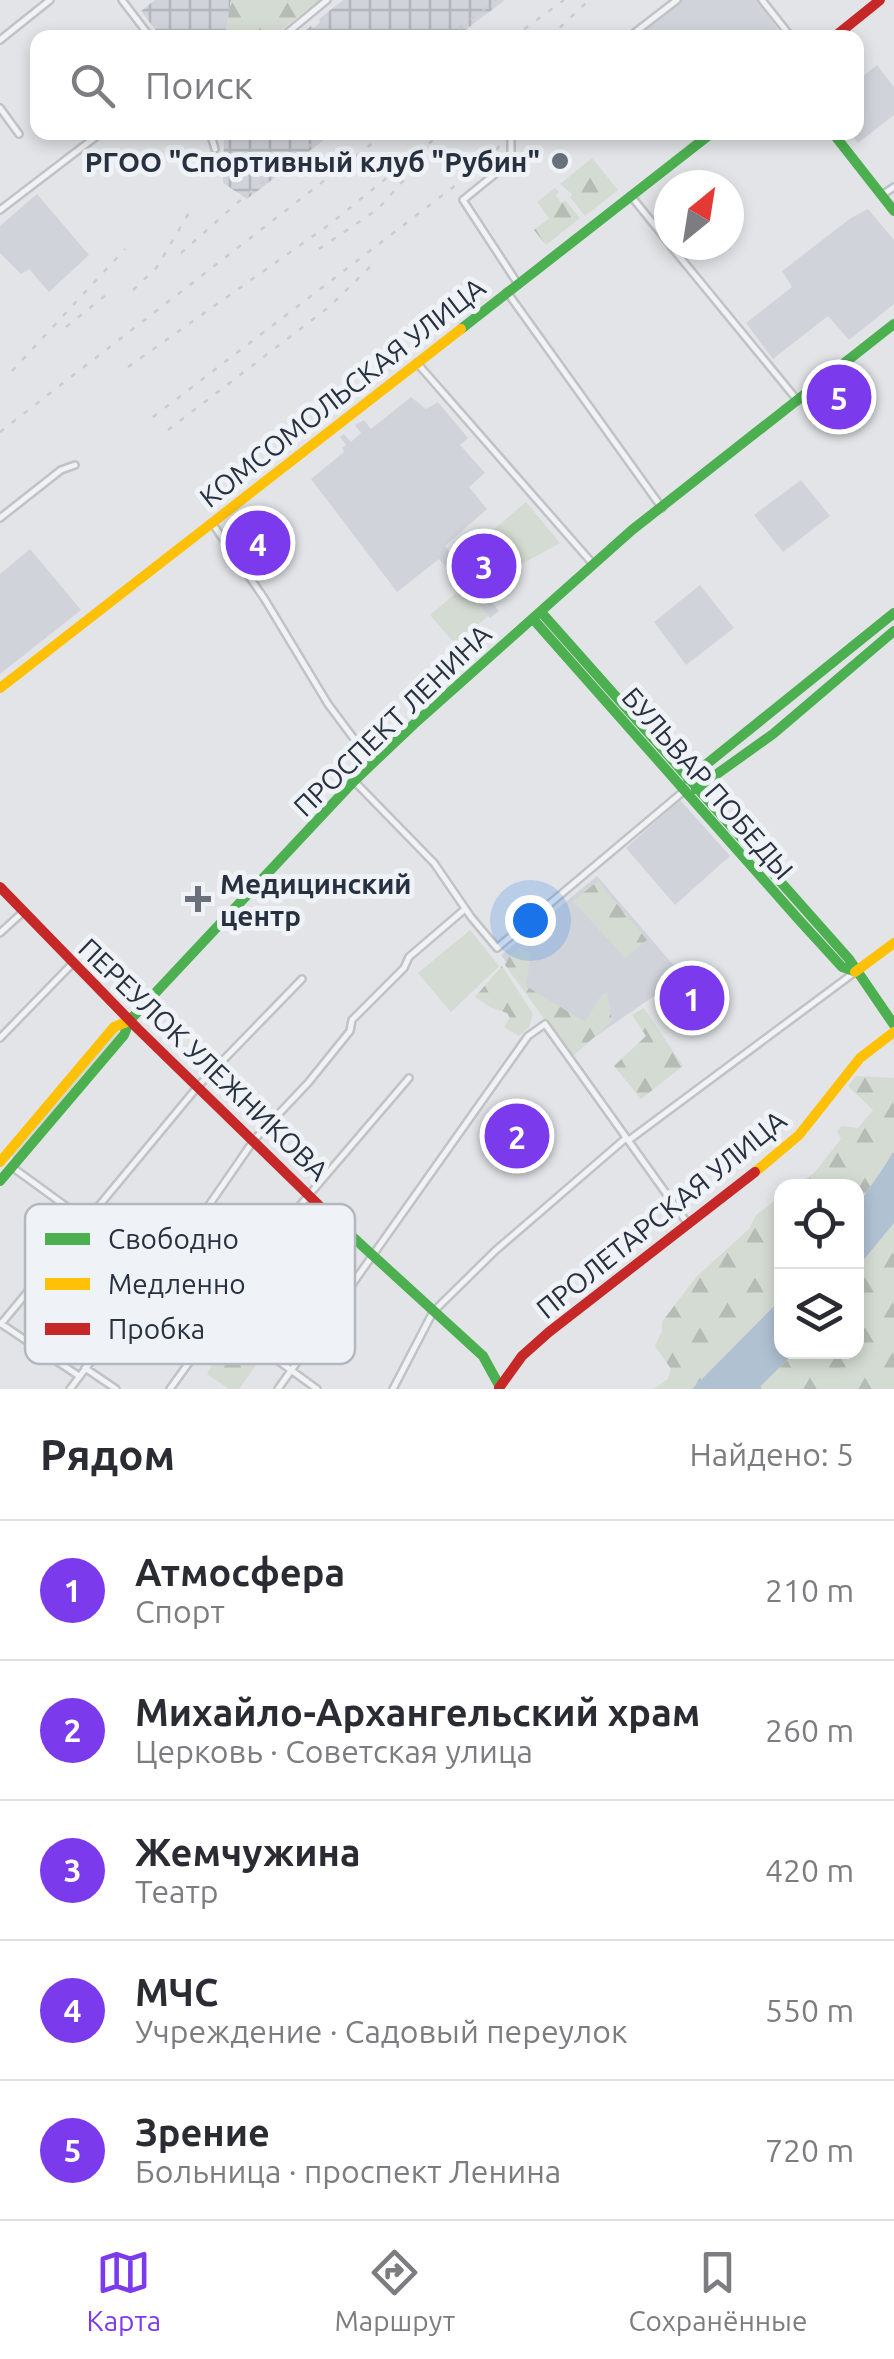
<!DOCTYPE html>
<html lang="ru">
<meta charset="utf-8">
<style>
:root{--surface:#fff;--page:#f2f2f3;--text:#2b2b33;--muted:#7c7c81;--line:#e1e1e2;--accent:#7c3aed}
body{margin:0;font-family:Ubuntu,sans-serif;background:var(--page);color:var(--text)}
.controls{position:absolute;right:30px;bottom:30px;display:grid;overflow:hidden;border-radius:20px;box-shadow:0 5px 15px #0003}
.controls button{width:90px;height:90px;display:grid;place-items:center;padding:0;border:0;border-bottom:2px solid var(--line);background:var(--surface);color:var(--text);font:50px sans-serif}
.compass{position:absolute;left:654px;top:170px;width:90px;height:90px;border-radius:50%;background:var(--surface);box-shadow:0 5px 15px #0003;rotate:30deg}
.you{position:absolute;left:530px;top:920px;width:35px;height:35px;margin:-25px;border:8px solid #fff;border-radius:50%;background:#1a73e8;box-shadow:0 0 0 15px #1a73e833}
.badge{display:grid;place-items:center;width:65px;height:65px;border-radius:50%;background:var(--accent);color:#fff;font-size:32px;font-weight:700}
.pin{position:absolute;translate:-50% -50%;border:5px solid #fff;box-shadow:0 2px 10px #0006}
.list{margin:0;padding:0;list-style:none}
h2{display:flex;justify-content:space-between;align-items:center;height:130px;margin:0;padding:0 40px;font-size:42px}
h2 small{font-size:32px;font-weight:400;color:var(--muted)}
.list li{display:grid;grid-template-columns:65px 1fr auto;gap:30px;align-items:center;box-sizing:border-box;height:140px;padding:0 40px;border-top:2px solid var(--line)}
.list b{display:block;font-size:38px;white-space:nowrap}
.list p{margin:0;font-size:32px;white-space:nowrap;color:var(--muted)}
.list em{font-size:32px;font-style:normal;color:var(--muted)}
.icon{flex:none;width:55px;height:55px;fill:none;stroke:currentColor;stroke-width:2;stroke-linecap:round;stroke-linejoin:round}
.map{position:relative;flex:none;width:894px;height:1389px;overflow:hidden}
.search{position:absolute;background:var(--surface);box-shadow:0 5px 15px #0003;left:30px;right:30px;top:30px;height:110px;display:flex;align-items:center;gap:25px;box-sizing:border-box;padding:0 35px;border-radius:20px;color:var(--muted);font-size:38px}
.sheet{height:830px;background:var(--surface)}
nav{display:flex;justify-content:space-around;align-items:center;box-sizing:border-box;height:140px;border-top:2px solid var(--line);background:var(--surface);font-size:28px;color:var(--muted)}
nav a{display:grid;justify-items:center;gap:5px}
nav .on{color:var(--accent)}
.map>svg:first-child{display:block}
.built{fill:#d0d4da}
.industrial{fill:url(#industrial-grid)}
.green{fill:#d3dbd2}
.forest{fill:url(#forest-firs)}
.water{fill:#b0c1d2}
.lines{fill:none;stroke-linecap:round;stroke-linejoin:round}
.street-casing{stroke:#c0c2c5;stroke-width:10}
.street{stroke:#f1f2f4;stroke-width:5}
.fast{stroke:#4caf50;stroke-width:10}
.slow{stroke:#ffc107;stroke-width:10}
.jam{stroke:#c62828;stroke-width:10}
.rail{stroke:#cacccf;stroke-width:2.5;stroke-dasharray:5 10;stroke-linecap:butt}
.poi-dot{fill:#69707a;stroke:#eff2f6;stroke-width:4}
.labels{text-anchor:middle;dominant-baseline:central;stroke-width:10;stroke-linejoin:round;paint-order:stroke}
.poi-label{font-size:28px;font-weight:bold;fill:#283140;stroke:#eff2f6;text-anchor:end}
.street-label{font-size:28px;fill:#283140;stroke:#eff2f6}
.key{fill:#eff2f6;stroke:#b3b8bf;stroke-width:2.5}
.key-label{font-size:28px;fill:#283140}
</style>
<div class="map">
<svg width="894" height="1389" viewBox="0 0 894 1389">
<defs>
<pattern id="industrial-grid" width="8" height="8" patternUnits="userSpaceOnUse" patternTransform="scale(2.5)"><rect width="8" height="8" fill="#d0d4da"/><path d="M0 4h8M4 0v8" fill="none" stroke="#b3b6bc"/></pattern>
<pattern id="forest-firs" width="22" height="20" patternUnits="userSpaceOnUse" patternTransform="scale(2.5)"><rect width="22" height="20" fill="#d3dbd2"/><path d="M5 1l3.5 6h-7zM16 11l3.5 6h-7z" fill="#b5bcb5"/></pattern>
</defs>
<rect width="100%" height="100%" fill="#e2e4e7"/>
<path class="built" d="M681,0H757L783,37L633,36Z
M877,65L894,87V115L858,143L850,133L856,132L857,81Z
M37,194L89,255L49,292L29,269L21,274L0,253V226Z
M868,209L894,240V304L849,340L828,316L773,359L746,323L792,287L782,271L851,218Z
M411,397L426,409L438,402L468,438L460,445L485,473L469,487L487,509L445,546L499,611L490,618L439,559L397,592L311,479L344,452L342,448L346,445L340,437L344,434L351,442L361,433L355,425L364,420L371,429Z
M801,480L830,516L783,552L754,515Z
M30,549L81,610L0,674V574Z
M700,585L734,628L686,665L654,622Z
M680,800L730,856L675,905L626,848Z
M597,876L683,976L573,1052L501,955Z"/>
<path class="industrial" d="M155,0H231L225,37H161L141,11Z
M343,0H505L456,37H297L311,26L314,28L320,22L319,19Z
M227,132H333V133L247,199L223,183L224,135Z"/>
<path class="green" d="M526,502L560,543L520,565L492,531Z
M463,587L488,616L455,644L430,615Z
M470,930L499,966L451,1012L418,973Z
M115,1028L122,1034L16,1160L9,1154Z"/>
<path class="forest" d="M231,0H319L272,37H225Z
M592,158L618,190L585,216L570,197L572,194L560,184Z
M555,188L559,192L556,195L561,203L565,200L580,218L546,245L534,230L549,218L537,202Z
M598,881L647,940L625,958L573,901Z
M519,948L531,954L526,986L585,1022L602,994L607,993L612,1021L572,1057L505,965L510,955Z
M502,966L533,1014L529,1027L519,1036L504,1027L510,1018L507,1013L490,1007L475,997Z
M644,1008L683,1066L641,1099L614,1066L646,1036L632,1015Z
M856,1076L894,1078V1152L857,1206L856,1186H795L814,1173L841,1139L837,1131L842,1126L858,1128L873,1110L848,1086Z
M781,1196V1299L692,1389H653L668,1379L671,1369L655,1346L662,1331V1322L696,1277L749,1229L756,1215Z
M894,1223V1389H758L795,1352H856L857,1268Z
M223,1325L264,1354L239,1389H229L207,1374L213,1363L203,1354Z"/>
<path class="water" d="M894,1152V1223L857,1268V1206Z
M781,1299L782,1352H795L758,1389H692Z"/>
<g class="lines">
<g class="street-casing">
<path id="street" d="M122,0L151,38
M762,0L792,38
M629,37L677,0
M281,38L327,0
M0,40L50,0
M0,108L19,134
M210,132L215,149
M515,132L511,138V161L463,200L518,284
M882,195L894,187
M631,196L669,243
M0,210L102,132
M670,245L798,401
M507,292L662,508
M417,363L593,564
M0,518L61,470L75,465
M212,523L264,598L328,704L372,763
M354,781L434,863L471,917L497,948L685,790
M0,933L23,912
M0,1038L73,963
M629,1140L855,972
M12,1167L317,1389
M216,1315L297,1209L409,1078
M0,1323L79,1376
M1,1324L199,1085L302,979
M85,1368L116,1389
M70,1389L205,1211L254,1140L308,1083L350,1031L352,1020L404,968L409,957L465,909
M170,1389L221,1318
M278,1389L528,1036L545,1024L688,1224
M393,1389L433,1312L495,1251L626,1138"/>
</g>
<use href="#street" class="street"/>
<path class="fast" d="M832,132L894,211
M461,329L713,132
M541,612L849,959L894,1025
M533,619L800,921L842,967L854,971
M688,779L894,613
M696,789L773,734L894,631
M0,1181L124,1035L130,1020L354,781L414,724L632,530L894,324
M333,1219L483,1356L500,1387"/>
<path class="slow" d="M0,688L461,329
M855,972L894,943
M0,1162L114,1027L129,1021
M755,1172L799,1135L860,1058L894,1032"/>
<path class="jam" d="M833,38L880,0
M0,887L138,1029L333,1219
M499,1388L522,1356L549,1332L755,1172"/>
<path class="rail" d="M447,38L496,0
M512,38L564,0
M549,38L589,0
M319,249L378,209L410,173
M181,253L244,197L327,132
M133,290L157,267L190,211
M66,327L111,291
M128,367L330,224L443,132
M12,371L125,249
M153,417L465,178L494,153L510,132
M168,430L329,307L377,260
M0,432L387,132"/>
</g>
<g class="poi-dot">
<circle cx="560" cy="161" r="10"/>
<path d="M193 884h10v10h10v10h-10v10h-10v-10h-10v-10h10z"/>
</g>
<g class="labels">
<g class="poi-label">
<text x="540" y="161">РГОО "Спортивный клуб "Рубин"</text>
<text x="220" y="883" text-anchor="start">Медицинский<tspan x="220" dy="32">центр</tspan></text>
</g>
<g class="street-label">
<text transform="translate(342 392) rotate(-38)">КОМСОМОЛЬСКАЯ УЛИЦА</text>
<text transform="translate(392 720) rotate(-44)">ПРОСПЕКТ ЛЕНИНА</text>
<text transform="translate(708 783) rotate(49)">БУЛЬВАР ПОБЕДЫ</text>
<text transform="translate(204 1059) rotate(44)">ПЕРЕУЛОК УЛЕЖНИКОВА</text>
<text transform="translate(661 1214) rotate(-39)">ПРОЛЕТАРСКАЯ УЛИЦА</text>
</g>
</g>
<rect x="25" y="1204" width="330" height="160" rx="15" class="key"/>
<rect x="45" y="1233" width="45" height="12" fill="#4caf50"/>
<rect x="45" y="1278" width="45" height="12" fill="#ffc107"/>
<rect x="45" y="1323" width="45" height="12" fill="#c62828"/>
<g class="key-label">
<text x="108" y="1249">Свободно</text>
<text x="108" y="1294">Медленно</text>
<text x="108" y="1339">Пробка</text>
</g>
</svg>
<div class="controls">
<button><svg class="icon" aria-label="locate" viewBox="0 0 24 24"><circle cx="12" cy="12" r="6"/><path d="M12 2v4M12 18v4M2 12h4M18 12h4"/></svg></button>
<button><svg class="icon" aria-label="layers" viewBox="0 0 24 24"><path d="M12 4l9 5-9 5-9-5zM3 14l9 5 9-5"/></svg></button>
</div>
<svg class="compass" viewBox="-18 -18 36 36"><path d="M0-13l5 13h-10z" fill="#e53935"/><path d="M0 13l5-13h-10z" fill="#7c7c81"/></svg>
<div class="you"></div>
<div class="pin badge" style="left:692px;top:998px">1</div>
<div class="pin badge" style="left:517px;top:1136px">2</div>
<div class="pin badge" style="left:484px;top:566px">3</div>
<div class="pin badge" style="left:258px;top:543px">4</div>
<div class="pin badge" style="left:839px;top:397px">5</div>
<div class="search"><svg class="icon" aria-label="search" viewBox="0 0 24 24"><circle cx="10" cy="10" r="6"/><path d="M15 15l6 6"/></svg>Поиск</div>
</div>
<section class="sheet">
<h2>Рядом<small>Найдено: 5</small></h2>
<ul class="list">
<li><span class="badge">1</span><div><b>Атмосфера</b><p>Спорт</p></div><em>210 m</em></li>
<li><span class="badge">2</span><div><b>Михайло-Архангельский храм</b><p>Церковь · Советская улица</p></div><em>260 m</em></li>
<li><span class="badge">3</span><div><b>Жемчужина</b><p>Театр</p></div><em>420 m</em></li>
<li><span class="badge">4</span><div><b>МЧС</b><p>Учреждение · Садовый переулок</p></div><em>550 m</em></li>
<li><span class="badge">5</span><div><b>Зрение</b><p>Больница · проспект Ленина</p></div><em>720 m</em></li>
</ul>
</section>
<nav>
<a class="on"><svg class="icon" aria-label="map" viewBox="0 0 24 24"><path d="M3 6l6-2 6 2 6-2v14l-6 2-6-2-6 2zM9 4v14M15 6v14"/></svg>Карта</a>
<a><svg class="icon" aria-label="directions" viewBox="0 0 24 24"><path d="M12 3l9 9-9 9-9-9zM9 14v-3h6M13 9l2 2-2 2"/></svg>Маршрут</a>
<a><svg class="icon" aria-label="saved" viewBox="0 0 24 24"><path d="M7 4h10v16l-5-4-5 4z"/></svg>Сохранённые</a>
</nav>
